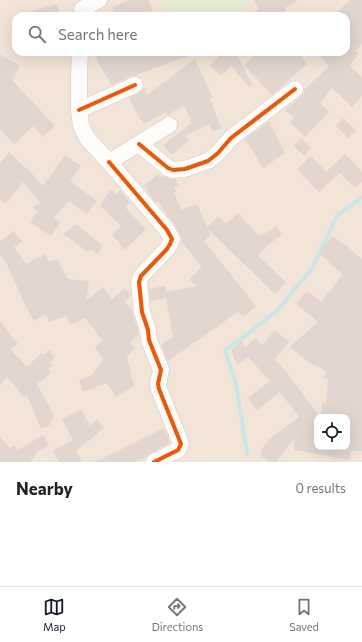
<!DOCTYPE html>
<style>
:root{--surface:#fff;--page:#f2f2f2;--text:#222;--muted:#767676;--line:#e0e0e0;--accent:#111827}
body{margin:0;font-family:Commissioner,sans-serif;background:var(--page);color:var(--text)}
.controls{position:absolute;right:12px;bottom:12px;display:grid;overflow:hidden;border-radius:8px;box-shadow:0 4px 16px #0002}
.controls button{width:36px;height:36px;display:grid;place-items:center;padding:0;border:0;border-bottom:1px solid var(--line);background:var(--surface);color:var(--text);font:20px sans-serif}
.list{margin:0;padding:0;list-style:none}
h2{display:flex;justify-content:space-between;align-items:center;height:52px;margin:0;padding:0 16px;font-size:17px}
h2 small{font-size:13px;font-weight:400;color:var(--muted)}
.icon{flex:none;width:22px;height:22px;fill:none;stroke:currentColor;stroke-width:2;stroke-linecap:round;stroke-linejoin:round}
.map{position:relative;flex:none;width:362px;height:462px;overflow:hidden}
.search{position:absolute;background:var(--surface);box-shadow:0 4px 16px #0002;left:12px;right:12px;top:12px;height:44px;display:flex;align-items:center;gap:10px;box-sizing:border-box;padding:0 14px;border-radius:12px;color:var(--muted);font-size:15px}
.sheet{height:124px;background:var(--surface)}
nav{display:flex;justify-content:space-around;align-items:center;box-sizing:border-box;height:56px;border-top:1px solid var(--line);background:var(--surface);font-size:11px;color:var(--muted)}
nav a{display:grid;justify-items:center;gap:2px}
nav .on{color:var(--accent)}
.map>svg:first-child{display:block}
.residential{fill:#f2e4d7;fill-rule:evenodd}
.green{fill:#e4ecd2}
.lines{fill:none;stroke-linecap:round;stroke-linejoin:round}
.stream{stroke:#c9e7e6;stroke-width:4}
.building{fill:#e2d6cf}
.minor-casing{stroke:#d4cac5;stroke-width:17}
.minor{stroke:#fefdfb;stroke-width:16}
.cycleway-casing{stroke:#fff3e7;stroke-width:6}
.cycleway{stroke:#e8590c;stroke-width:4}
</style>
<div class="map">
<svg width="362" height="462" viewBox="0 0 362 462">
<rect width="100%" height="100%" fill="#f6efe7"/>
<path class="residential" d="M0,0H362V462H0ZM16,16H346V52H16ZM317,417H347V447H317Z"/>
<path class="green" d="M168,0H244L247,4L231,16H179L161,6Z"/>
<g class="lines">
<path class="stream" d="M247,454L236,384L225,350L242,338L278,310L313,267L337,216L362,197"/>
</g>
<path class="building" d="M128,0H148L153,10L141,16H115L112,8Z
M254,0H298L285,8L286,10L276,16H247L259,9Z
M350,0H362V44L354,52H359L350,66L362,77V96L352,107L332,88L320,103L329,112L305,137L290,122L294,118L285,109L301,97L304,93V90L329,66L316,52H346V16H333Z
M57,4L60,16H26V13Z
M96,52H195L196,53L136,75L137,76H131L112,85L98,63Z
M222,52H234L237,54L252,85L249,87L231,66L222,76L210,66Z
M258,52H299L307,64L272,95L244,65Z
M0,54L20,66L12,80L55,126L43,137L33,126L14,144L0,129Z
M195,59L213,98L210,99L221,128L212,132L210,124L185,136L189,141L172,155L163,145L192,123L184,105L168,115L166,112L144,124L140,119L129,98L139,93L142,91L144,88L147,95Z
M343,118L356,131L348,138L336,126Z
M269,121L285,153L263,168L245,139Z
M301,138L311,148L304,156L294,146Z
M9,152L25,168L26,167L43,186L65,155L81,166L70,181L97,201L87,214L69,201L54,218L60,223L51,236L30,222L37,211L33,207L41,203L23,182L6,204L0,200V164Z
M345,154L362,172V182L355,188L340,173L319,192L297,169L311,156L326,172Z
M159,173L161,178L164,176L170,179H176L178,185L174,187L176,192L174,193L182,210L197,204L207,227L218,216L226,224L238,213L259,236L262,233L264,234L276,226L282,235L266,246L258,256L286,282L275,294L208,229L210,235L204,241L256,306L243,317L238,312L168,361L161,345L173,337L166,298L150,301L149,289L165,286L166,292L196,286L189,279L202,267L181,241L182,239L175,225L167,215L158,201L155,202L152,198L144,185Z
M110,189L116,194L120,190L130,202L125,207L146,229L125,250L112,235L121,226L100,206Z
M76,224L103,246L97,254L91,249L88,252L63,234Z
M14,231L22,242L14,247L26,264L46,254L49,262L57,259L68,279L89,281L86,301L103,287L112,299L125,288L131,296L125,301L132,310L139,335L130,342L135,349L127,356L134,386L116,397L107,383L83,392L79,380L92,375L103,359L95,347L103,341L85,318L71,325L66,316L49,322L46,314L34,321L25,305L7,264L0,254V241Z
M332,236L348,247L362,259V451H351L350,460L294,450V439L276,462H269L260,455L262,452L261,450L268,440L299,417L280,392L257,410L248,398L270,381L248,357L237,365L231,350L242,341L245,348L256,338L262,345L275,330L289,342L275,359L284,369L317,413V447H347V438L351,422H347L348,417H320L323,402L326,403L328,379L323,378L327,371L308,362L290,347L318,322L296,304L307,291L321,302L342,276H341L343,274L328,262L329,261L319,254Z
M0,321L18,344L10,349L27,367L41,353L43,355L50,350L55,358L49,362L53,365L48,369L51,373L37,384L54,416L50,425L41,429L27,395L24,397L7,377L0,385Z
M81,409L90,426L97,419L104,428L76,451L82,462H59L53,451L73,440L62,419Z
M164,428L170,443L150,454L147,456L135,462H95Z
M43,435L49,445L38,451L30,462H0V437L11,449L14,445L18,450Z"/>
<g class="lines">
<g class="minor-casing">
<path id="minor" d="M82,9L99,0
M80,52L79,75V110L81,126L87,138L109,162L169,125
M79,110L135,85
M139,144L168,168L173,170L185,169L208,161L218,153L231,138L295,89
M109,162L167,230L172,239L170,244L167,249L141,276L139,282L142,312L148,330L149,340L161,370L158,384L159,389L181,444L178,450L154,462"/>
</g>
<use href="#minor" class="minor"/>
<g class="cycleway-casing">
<path id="cycleway" d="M79,110L135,85
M139,144L168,168L173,170L185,169L208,161L218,153L231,138L295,89
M109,162L167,230L172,239L170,244L167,249L141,276L139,282L142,312L148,330L149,340L161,370L158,384L159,389L181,444L178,450L154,462"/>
</g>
<use href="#cycleway" class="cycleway"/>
</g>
</svg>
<div class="controls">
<button><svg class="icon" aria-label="locate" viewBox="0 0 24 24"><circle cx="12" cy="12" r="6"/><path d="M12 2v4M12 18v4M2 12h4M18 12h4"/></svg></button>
</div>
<div class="search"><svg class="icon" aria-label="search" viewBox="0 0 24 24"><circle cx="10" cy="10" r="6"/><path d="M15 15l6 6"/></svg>Search here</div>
</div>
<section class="sheet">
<h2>Nearby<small>0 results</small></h2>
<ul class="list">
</ul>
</section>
<nav>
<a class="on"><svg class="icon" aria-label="map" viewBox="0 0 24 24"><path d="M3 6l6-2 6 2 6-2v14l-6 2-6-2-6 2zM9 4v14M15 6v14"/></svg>Map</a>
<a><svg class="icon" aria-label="directions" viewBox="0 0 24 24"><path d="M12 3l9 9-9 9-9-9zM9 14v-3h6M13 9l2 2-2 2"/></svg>Directions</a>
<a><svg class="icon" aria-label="saved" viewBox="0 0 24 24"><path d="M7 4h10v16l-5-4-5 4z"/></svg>Saved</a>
</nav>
